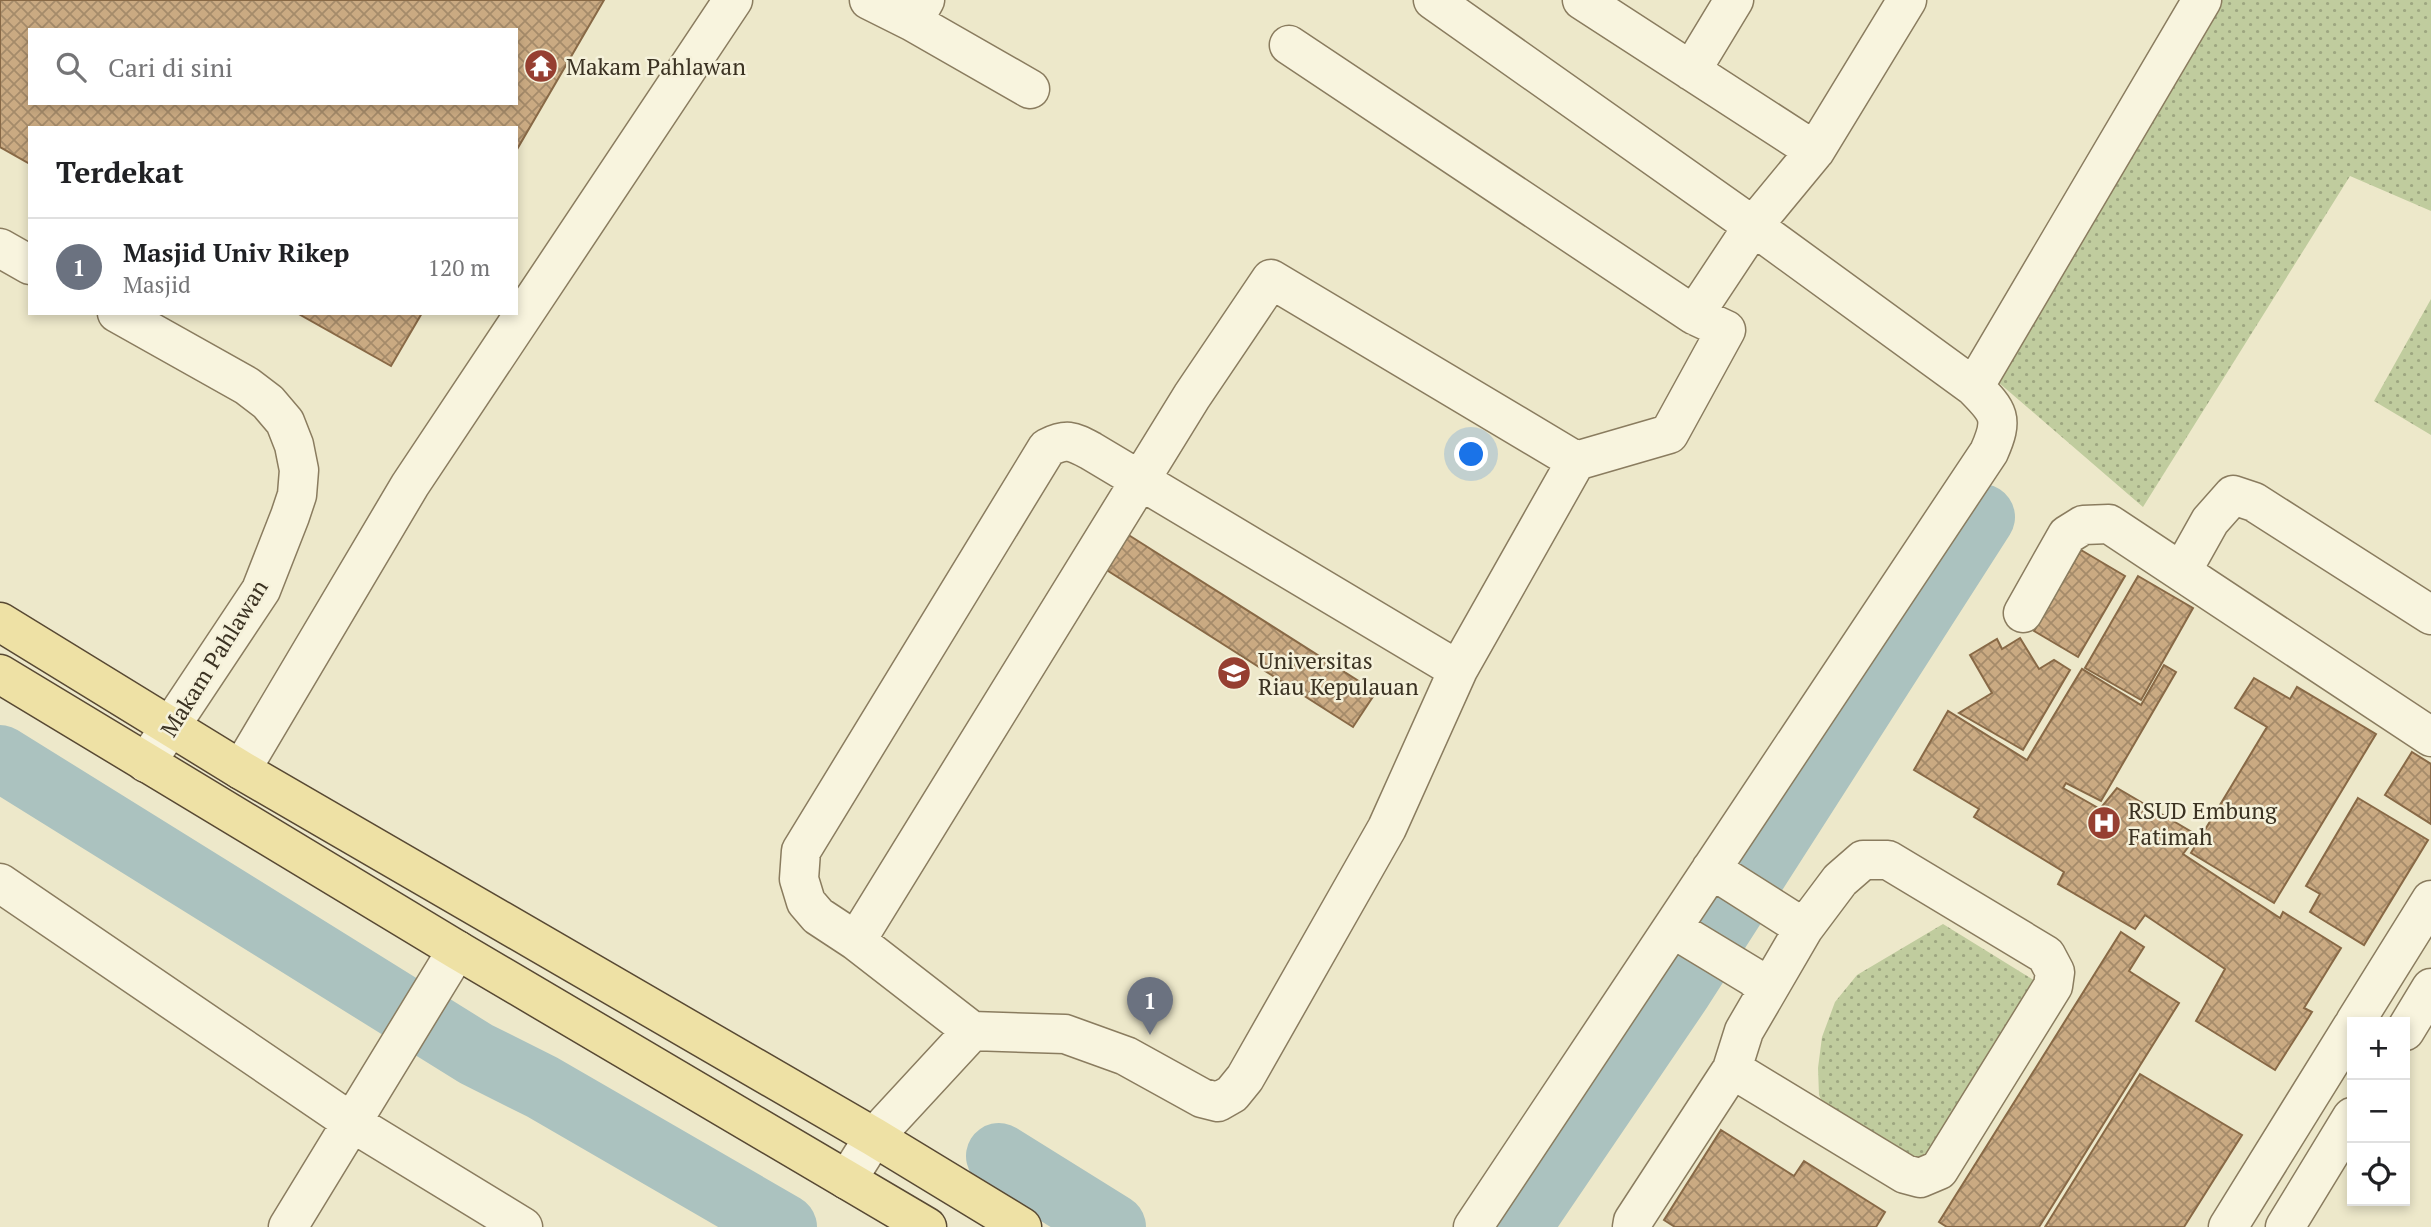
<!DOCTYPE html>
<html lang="id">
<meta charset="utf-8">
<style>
:root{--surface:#fff;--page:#f6f6f6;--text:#202124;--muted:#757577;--line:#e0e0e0;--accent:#963f31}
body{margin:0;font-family:"PT Serif",serif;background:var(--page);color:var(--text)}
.controls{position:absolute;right:21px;bottom:21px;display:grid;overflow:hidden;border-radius:0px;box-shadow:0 4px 10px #0003}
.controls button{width:63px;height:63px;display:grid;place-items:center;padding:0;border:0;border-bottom:2px solid var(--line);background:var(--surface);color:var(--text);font:35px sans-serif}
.you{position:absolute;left:1472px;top:455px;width:24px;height:24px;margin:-18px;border:5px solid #fff;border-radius:50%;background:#1a73e8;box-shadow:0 0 0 10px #1a73e833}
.badge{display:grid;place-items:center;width:46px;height:46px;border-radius:50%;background:var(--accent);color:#fff;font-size:23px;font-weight:700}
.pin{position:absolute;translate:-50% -58px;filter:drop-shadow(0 2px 4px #0008)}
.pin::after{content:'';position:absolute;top:37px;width:24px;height:21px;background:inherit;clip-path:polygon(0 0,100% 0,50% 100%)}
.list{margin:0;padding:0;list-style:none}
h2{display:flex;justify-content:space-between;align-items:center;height:91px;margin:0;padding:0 28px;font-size:30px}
h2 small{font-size:23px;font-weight:400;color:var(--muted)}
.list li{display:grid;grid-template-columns:46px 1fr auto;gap:21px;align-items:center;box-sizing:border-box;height:98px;padding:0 28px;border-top:2px solid var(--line)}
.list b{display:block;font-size:26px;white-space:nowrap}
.list p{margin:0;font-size:23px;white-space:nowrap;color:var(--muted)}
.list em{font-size:23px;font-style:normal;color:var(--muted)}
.icon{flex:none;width:38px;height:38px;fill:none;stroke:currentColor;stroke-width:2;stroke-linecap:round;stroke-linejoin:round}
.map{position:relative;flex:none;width:2431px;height:1227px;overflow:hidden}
.search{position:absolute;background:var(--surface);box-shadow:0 4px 10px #0003;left:28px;top:28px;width:490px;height:77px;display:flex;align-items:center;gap:18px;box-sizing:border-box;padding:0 24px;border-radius:0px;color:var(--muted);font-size:26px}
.panel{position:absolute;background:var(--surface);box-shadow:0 4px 10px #0003;left:28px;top:126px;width:490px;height:189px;border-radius:0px}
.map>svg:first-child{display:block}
.grass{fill:url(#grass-dots)}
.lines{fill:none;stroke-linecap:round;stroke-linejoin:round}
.river{stroke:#abc2bf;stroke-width:66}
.building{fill:url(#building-cross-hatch);stroke:#886946;stroke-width:2;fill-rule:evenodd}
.minor-casing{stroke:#8a7c5f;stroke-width:41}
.major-casing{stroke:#584933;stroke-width:41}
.minor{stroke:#f8f4de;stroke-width:38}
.major{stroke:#eee1a5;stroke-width:38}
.labels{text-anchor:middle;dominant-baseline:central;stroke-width:5;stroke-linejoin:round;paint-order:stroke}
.poi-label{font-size:23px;fill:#3b3222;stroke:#f5f1da;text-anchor:start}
.street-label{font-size:23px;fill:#3b3222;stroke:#f5f1da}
</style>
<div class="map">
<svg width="2431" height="1227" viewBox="0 0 2431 1227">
<defs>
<pattern id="grass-dots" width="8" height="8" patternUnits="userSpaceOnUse" patternTransform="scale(1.75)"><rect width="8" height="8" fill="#c0cc9e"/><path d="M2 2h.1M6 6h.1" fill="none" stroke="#9da680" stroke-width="1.8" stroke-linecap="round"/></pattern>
<pattern id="building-cross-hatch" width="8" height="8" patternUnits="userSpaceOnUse" patternTransform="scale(1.75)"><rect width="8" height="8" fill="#caaa82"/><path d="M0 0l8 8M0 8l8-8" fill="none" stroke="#a58b6a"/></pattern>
</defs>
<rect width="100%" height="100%" fill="#ede8ca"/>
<path class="grass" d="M2193,0H2431V211L2350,176L2143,507L1984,370Z
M2431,299V435L2374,401Z
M1943,924L2037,982L1932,1160L1919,1163L1823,1104L1819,1095L1818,1068L1822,1037L1835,1002L1857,975Z"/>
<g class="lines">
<path class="river" d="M0,758L476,1054L542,1087L784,1227
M999,1156L1113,1227
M1518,1227L1679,990L1982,517"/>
</g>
<path class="building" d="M0,0H604L516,151V128H30V164L0,147ZM30,30H516V103H30Z
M297,313H422L391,366Z
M1127,534L1376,692L1353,727L1105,569Z
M2081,550L2125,576L2078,657L2034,631Z
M2138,576L2193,608L2141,700L2085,668Z
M2020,638L2039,669L2054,660L2070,670L2023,750L1959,713L1992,693L1970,655L1997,639L2002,649Z
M2164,665L2176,672L2101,801L2066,783L2063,788L2100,809L2117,788L2197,835L2183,854L2280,918L2283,912L2341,948L2304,1008L2312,1012L2275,1070L2196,1021L2225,969L2145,915L2135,929L2058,884L2064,872L1974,817L1979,809L1914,770L1948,711L2027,760L2082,669L2141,705Z
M2254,678L2290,699L2297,687L2376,734L2274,903L2191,853L2267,727L2235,708Z
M2412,752L2431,764V824L2385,795Z
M2358,798L2428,840L2364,945L2310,912L2320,894L2306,886Z
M2121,932L2144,947L2129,971L2179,1003L2039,1227H1947L1939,1222Z
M2140,1074L2242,1135L2184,1227H2045Z
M1721,1130L1794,1176L1804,1161L1885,1212L1876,1227H1675L1664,1220Z"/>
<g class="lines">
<g class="minor-casing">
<path id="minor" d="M869,0L913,22L925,0
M1433,0L1753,226L1974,387C1999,412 2004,418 1989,452L1473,1227
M1582,0L1815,151
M913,22L1030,89
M1289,45L1694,315L1753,226L1815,151L1907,0
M1691,71L1734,0
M0,248L30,265
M117,313L247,386L268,402L285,422L294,445L299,470L297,495L290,516L261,590L146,763
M1974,387L2202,0
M2182,571L2210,521L2233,495L2254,502L2431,615
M2023,613L2067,535L2083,525L2109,524L2431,737
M1458,670L1091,451C1072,441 1067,438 1047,448L801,851L799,879L806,902L818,916L856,941L972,1031L1065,1034L1126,1056L1202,1098L1218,1102L1232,1094L1245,1078L1387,828L1458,670L1576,461
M241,770L410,485L733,0
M1863,860H1888L2046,955L2055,972L2053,986L1939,1170L1920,1178L1905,1174L1732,1069L1744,1031L1804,928L1840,880Z
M1711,869L1804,928
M0,883L351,1122L523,1227
M1672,928L1753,977L1767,989
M856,941L1192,396L1271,279L1576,461L1669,434L1726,330L1694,315
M2355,1022L2431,900
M2405,1031L2431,988
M847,1180L874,1137L972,1031
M288,1227L457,950
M1632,1227L1633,1221L1732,1069
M2228,1227L2352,1027
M2285,1227L2352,1117"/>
</g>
<g class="major-casing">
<path id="major" d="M0,622L241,770L874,1137L1022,1227
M0,674L457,950L927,1227"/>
</g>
<use href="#minor" class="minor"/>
<use href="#major" class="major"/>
</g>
<defs>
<g id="temple-disc" transform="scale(1.75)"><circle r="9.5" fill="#963f31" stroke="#f5f1da"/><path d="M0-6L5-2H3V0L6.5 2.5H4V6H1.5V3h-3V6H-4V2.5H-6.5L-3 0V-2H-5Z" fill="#fff"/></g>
<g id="university-disc" transform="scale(1.75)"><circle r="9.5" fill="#963f31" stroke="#f5f1da"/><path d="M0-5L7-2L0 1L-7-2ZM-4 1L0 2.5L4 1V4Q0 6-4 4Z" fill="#fff"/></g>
<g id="hospital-disc" transform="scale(1.75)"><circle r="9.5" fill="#963f31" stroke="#f5f1da"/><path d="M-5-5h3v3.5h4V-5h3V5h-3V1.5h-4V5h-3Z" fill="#fff"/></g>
</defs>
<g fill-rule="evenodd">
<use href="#temple-disc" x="541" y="66"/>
<use href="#university-disc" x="1234" y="673"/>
<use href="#hospital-disc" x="2104" y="823"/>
</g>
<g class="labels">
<g class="poi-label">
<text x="566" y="66">Makam Pahlawan</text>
<text x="1258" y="660">Universitas<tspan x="1258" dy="26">Riau Kepulauan</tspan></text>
<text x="2128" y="810">RSUD Embung<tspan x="2128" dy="26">Fatimah</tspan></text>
</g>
<g class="street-label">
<text transform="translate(214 658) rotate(-58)">Makam Pahlawan</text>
</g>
</g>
</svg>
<div class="controls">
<button>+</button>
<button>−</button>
<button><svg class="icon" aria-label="locate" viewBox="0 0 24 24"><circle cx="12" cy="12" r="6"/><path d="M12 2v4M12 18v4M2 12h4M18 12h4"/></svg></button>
</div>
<div class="you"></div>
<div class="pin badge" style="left:1150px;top:1035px;background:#6b7280">1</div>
<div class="search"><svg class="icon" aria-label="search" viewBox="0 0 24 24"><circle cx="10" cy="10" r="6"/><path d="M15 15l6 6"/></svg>Cari di sini</div>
<section class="panel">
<h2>Terdekat<small></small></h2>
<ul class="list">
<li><span class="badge" style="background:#6b7280">1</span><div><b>Masjid Univ Rikep</b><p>Masjid</p></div><em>120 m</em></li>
</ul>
</section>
</div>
